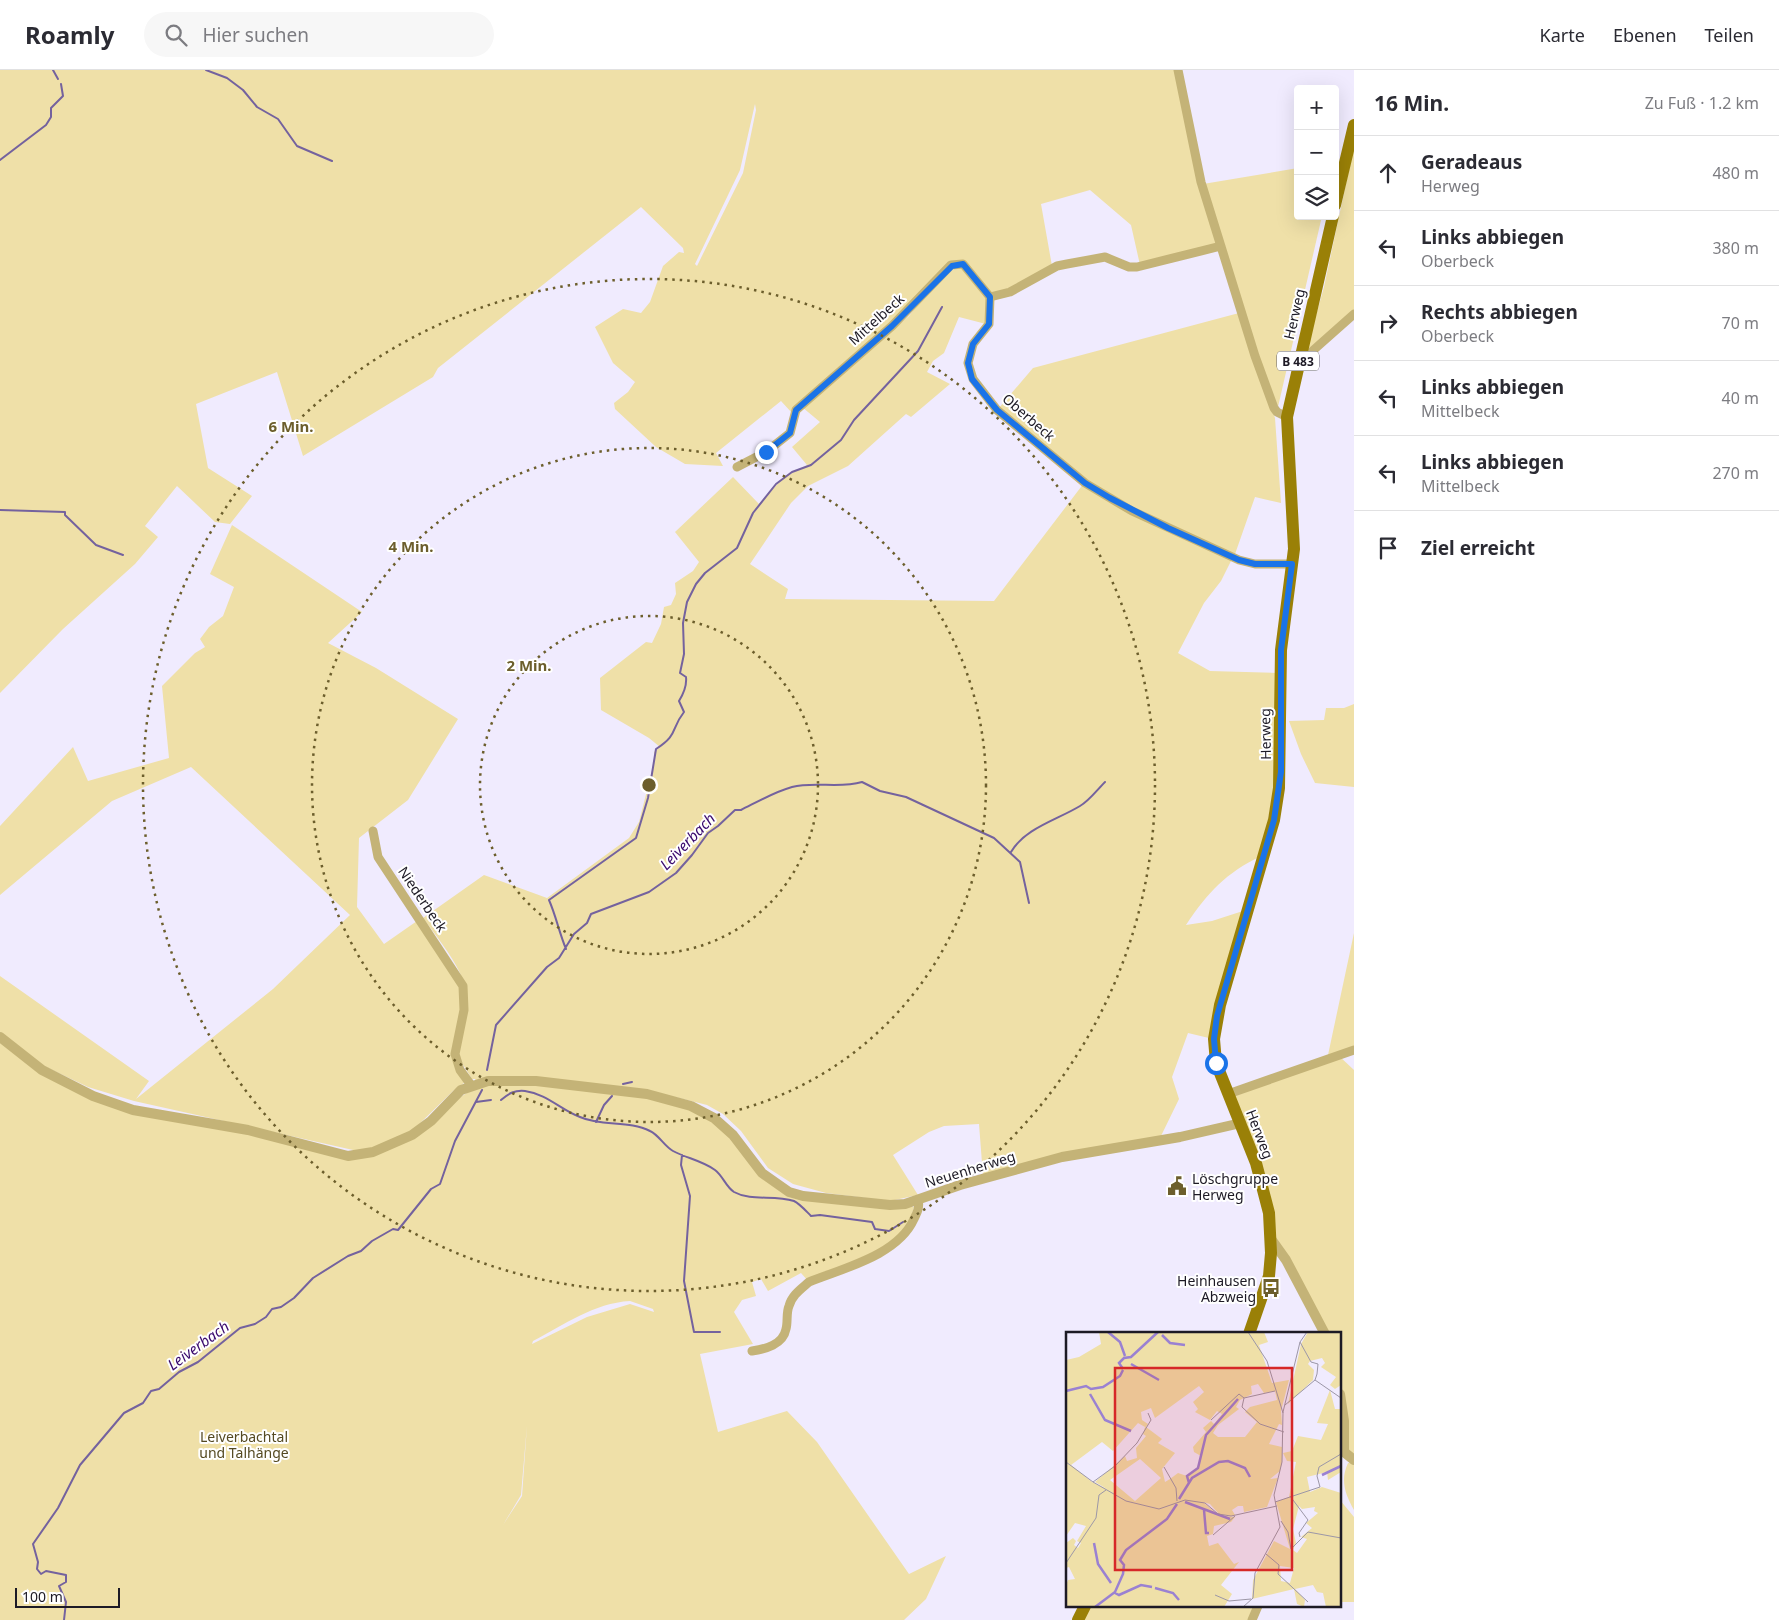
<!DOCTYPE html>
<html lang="de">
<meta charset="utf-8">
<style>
:root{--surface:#fff;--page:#f7f7f7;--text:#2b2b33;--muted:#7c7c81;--line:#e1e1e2}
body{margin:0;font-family:"Noto Sans",sans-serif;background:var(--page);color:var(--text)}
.controls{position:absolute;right:15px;top:15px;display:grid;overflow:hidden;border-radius:5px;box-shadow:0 5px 20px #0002}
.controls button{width:45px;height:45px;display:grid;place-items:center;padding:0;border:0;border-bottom:1px solid var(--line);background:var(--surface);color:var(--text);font:25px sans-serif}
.scale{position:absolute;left:15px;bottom:12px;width:105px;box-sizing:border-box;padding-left:5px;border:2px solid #1d1a25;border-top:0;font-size:14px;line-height:18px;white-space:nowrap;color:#1d1a25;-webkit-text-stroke:4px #fff;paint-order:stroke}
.stop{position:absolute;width:15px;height:15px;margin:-11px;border:4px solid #1a73e8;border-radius:50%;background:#fff}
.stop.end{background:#1a73e8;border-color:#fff;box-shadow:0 1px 5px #0008}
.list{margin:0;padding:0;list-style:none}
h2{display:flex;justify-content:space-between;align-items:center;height:65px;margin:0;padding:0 20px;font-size:21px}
h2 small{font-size:16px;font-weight:400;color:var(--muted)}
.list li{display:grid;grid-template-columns:32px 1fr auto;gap:15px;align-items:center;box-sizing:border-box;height:75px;padding:0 20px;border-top:1px solid var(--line)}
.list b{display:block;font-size:19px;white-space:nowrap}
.list p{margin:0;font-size:16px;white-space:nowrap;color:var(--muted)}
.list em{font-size:16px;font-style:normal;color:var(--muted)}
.icon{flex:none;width:28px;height:28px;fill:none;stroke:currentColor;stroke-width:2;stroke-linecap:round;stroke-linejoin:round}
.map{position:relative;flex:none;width:1354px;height:1550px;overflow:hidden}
header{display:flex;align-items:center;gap:30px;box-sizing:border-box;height:70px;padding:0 25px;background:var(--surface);border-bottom:1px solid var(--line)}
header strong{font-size:24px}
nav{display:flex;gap:28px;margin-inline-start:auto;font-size:18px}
.search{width:350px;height:45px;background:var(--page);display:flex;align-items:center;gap:12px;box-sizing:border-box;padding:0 18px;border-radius:28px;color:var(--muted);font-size:19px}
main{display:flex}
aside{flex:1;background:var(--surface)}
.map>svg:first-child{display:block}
.green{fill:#efe0a8;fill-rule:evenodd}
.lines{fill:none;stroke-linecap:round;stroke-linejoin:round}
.stream{stroke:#74629e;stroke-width:2}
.minor{stroke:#c4b377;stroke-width:9}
.tertiary{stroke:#c4b377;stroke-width:10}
.primary{stroke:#9a8007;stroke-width:12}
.route{stroke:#1a73e8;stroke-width:6}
.ring{fill:none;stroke:#6c5e2c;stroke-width:2.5;stroke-dasharray:2.5 5}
.labels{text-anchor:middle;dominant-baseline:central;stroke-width:4;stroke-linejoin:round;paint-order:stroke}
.shield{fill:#fff;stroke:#615f66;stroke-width:1}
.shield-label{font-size:12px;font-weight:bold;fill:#1d1a25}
.street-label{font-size:14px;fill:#1d1a25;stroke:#fff}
.poi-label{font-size:14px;fill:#1d1a25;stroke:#fff;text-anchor:start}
.park-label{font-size:14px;fill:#554a22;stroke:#fff}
.water-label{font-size:15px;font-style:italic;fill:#39096d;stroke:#fff}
.inset-river{fill:none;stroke:#9a81d2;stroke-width:2.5}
.inset-road{fill:none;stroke:#9c97a7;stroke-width:1}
.view{fill:#d62828;fill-opacity:0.15;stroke:#d62828;stroke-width:2.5}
.inset-edge{fill:none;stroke:#1d1a25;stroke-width:2.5}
.centre{fill:#6c5e2c;stroke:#fff;stroke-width:2.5}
.ring-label{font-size:15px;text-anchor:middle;font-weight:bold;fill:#6c5e2c;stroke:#fff;stroke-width:4;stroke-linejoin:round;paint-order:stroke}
</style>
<header>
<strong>Roamly</strong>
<div class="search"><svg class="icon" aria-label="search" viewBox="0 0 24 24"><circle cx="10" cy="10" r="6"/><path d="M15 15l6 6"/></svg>Hier suchen</div>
<nav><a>Karte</a><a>Ebenen</a><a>Teilen</a></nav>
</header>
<main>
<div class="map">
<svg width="1354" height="1550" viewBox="0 0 1354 1550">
<rect width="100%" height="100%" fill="#f0ebfe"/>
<path class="green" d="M0,0H1176L1218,175L1140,195L1131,155L1090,120L1041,134L1052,196L989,230L986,254L959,247L944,283L933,291L927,302L950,314L911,347L906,344L848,396L808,416L791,433L750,494L788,519L785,529L994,531L1084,413L1232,489L1221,511L1204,533L1178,583L1210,601L1278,603L1279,691L1261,786C1226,803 1208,822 1186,855L1212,851L1246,840L1213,969L1188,963L1172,1007L1179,1029L1161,1066L983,1106L979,1054L944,1056L929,1062L893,1085L918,1125L890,1131L826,1123L793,1114L768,1098L741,1061L723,1044L707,1035L675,1027L672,1032L716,1052L787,1125L914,1137L909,1156L888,1179L808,1211L801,1203L768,1221L761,1209L752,1212L756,1226L742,1230L734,1242L753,1274L700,1284L718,1362L787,1341L817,1372L909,1504L946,1486L926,1529L904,1550H0V971L83,1025L288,1072L334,1086L376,1084L477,1016L475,1009H472L457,985C461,967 467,920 460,903C451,884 436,866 423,848L484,805L547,828L629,768L639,752L655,689L654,682L660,677L649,668L601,640L600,608L646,572L652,573L661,554L664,537L671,535L676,524L675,513L693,501L699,492L675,462L733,407L759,434L783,408L807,395L792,377L820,352L802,337L909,246L929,220L961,193L942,204L792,343L781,331L716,383L723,396L685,394L656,377L615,339L614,333L628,322L635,312L613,293L595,257L623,239L641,243L650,232L663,196L679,182L684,183L683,178L641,137L438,298L433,307L303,386L277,302L196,334L208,398L252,426L230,454L215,452L177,416L145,456L158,467L135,494L63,559L0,623ZM755,34L756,40L743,103L697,196L695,194L740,100ZM630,1231L653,1239L654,1242L630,1234L587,1247L532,1274L533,1271C564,1255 594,1233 630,1231ZM527,1355L522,1426L503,1455L521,1425Z
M1354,76V243L1306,281L1324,217Z
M1298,98V146H1322L1278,337L1264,307L1203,114Z
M1239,243L1275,348L1281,433L1255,427L1234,487L1110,428L998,339L1033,298Z
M232,455L362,542L328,573L376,598L458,649L408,730L359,768L357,837L384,874L417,851L462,916L463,940L454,976L464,1013L453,1021L409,1064L362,1082L134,1031L88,1017L44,996L0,962V906L149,1011L136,1029L273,919L350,845L191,697L112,731L0,825V756L73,677L88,711L169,688L162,616L195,583L205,577L200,569L209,557L223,546L234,517L210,504Z
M1354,634V717L1315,713L1301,684L1289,651L1324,650L1326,638H1344Z
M1354,863V978L1328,985Z
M1338,985L1354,1000V1389L1347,1384L1340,1318V1264H1326L1273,1168L1230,1024Z
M1348,1393H1354V1440C1345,1424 1340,1410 1348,1393Z
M1340,1430L1354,1447V1532H1340Z
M1086,1536H1257L1251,1550H1079Z"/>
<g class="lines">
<path class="stream" d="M53,0L58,9
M206,0L227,8L243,20L257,37L278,49L297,76L332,91
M0,90L46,55L51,47V38L63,26L61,14
M0,440L65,442V445L96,475L123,485
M1011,782C1025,758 1057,750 1080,736C1089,731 1097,720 1105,712
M566,879C559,862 556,846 549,830L636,768L648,728L656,679C679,664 670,660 684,642L679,631C684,623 687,616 686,607L680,603L684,584L683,553L687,532L696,514L705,503L737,478L753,443L776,414L792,402L811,395L841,370L854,350L918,281L942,237
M487,1000L496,955L547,897L559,888L574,864L587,853L591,844L649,822L676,803L692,785L708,763L718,756L735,740H741C757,732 774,722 792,717C815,711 839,719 862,712L880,721L906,727L994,768L1020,792L1029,833
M623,1014L632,1012
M501,1030C509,1023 515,1020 525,1021C547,1024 561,1040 580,1047C602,1057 629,1050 650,1061C659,1065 664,1076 673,1081C686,1088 703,1091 715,1100C723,1106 726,1117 734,1122C752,1132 774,1124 794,1131C800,1134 806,1141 811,1146L820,1145L872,1152L875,1159L889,1161L903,1152
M476,1032L491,1030
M596,1052L604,1035L612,1026
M682,1085L681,1095L690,1126L684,1211L694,1262H720
M64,1550L66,1532L59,1516L66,1512V1505L46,1501L41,1504L37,1499L38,1492L33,1474L58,1438L80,1395L124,1343L143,1333L151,1321L159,1319L179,1302L198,1292L240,1258L255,1254L266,1247L272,1239L281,1237L294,1228L313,1208L348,1186L361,1181L372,1171L393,1159L398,1160L431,1119L440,1114L455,1071L482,1020"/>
<path class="minor" d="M1178,0L1201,112L1255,286L1274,338L1277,342L1287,347
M1221,176L1137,197H1129L1105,187L1067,194L1057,196L1010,222L990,227L989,254L973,274L968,293L973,309L997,340L1085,413L1132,441L1239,490L1255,494H1292
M1299,286L1309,284L1354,244
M737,397L766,382L790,363L796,340L892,256L951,195L963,194L990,227
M373,761L378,787L463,916L464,940L455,984L460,1000L471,1015
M1228,1024L1354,980
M752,1281C765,1279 783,1275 786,1259C788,1252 786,1243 789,1236C792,1225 801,1219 809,1212C844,1198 898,1185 914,1149C917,1143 920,1137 918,1130
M1252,1550L1258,1536"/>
<path class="tertiary" d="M0,967L42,1000L93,1026L133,1040L248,1060L348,1086L373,1082L412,1065L431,1051L461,1020L488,1011H536L647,1024L691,1036L714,1048L733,1065L762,1103L789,1122L803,1126L890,1135L905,1134L960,1115L1062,1087L1180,1067L1241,1053
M1271,1169L1286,1190L1325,1264
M1340,1324L1344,1351V1382L1354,1390"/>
<path class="primary" d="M1335,135L1354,55
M1249,1264L1269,1206L1271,1183L1269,1143L1256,1093L1216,993L1214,969L1220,935L1274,750L1279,718L1281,580L1294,479L1287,347L1333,146
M1078,1550L1085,1536"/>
</g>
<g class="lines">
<path class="route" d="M766,382L790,363L796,340L892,256L952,196L963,194L990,227L989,254L973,274L968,293L972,309L997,340L1085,413L1110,428L1168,458L1239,490L1255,494H1292L1281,580V702L1274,750L1217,946L1214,969L1216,993"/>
</g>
<g class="ring">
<circle cx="649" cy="715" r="169"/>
<circle cx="649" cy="715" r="337"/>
<circle cx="649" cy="715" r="506"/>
</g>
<defs>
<g id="civic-bare" transform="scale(1.5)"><path d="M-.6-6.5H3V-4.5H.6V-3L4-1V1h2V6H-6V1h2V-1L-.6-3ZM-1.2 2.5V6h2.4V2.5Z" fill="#6c5e2c" stroke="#fff" stroke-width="2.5" paint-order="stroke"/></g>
<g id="bus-bare" transform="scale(1.5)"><path d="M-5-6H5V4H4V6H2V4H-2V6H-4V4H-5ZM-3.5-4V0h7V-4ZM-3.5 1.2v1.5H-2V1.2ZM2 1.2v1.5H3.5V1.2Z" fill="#6c5e2c" stroke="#fff" stroke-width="2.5" paint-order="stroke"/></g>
</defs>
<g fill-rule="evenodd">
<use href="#civic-bare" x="1177" y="1116"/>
<use href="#bus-bare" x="1271" y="1218"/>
</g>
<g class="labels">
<rect class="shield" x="1277" y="281.5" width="42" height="19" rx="4"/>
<g class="shield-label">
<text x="1298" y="291">B 483</text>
</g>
<g class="street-label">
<text transform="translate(1294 244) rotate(-77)">Herweg</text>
<text transform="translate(876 249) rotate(-42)">Mittelbeck</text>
<text transform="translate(1029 347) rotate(41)">Oberbeck</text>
<text transform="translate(1265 664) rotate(-91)">Herweg</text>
<text transform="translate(423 829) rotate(56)">Niederbeck</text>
<text transform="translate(1260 1064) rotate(69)">Herweg</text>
<text transform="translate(970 1099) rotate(-17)">Neuenherweg</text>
</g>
<g class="poi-label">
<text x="1192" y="1108">Löschgruppe<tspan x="1192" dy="16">Herweg</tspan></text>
<text x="1256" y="1210" text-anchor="end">Heinhausen<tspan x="1256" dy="16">Abzweig</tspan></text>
</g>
<g class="park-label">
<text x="244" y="1366">Leiverbachtal<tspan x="244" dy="16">und Talhänge</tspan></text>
</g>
<g class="water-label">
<text transform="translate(687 771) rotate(-46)">Leiverbach</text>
<text transform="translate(198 1275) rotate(-36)">Leiverbach</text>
</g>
</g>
<g transform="translate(1066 1262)">
<rect width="275" height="275" fill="#f0ebfe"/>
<path d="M33,0H198L202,10L193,13L206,51L223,48L215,79L216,93L213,92L203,112L216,115V130L214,139L204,147L212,146L201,175L178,180L177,174H172L166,178L169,183L165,184L153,182L144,172L137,170L152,183L169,185L165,190L148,194L147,202L141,204L143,214L152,211L168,232L173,230L155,253L166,262L158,275H0V253L2,248L9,247L3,235L0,236V211L7,206L10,209L8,213L12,216L15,211L11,209L20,194L9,191L0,204V28L13,25L35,12ZM192,52L198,61L209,59L211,68L184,75L179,80L191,90L179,105H152L147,101L152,93L173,77L170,75L174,68L186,62L185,54ZM133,54L138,60L127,70L132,77L129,80L144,88L151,79L156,82L148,92L145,89L137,96L140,100L127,115L128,120L135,124L131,136L121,144L112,141L104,147L108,153L104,147L99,150L96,137L109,121L92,111L96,107L80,95L82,92L76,88L75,80L85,76L89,86ZM72,91L79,95L77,102L80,104L70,116L71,126L61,129L59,124L29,150L41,157L26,150L5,133L36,110L47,119ZM74,127L95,146L69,169L44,148ZM242,0H275V53L269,57L264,53L270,45L255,35L259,31L256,26L244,29L242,32L248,38L247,48L222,72L235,12ZM264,58L269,77H275V140L262,148L261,140L241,145L244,160L256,155L275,161V275H260L257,261L251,260L247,253L229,257L239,268L238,275L231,272L228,257L186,267L187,248L208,209L224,217L210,170L223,165L230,130L221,129L217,121L226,119L232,104L255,108L262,92L251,91ZM233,174L236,177L249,175L248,179L252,181L240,191L246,196L235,205L241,207L231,221L227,218L230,211L227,197ZM214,234L228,236L224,251L215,249Z" fill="#efe0a8" fill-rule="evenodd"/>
<path class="inset-river" d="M42,0L54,10L59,24M96,3L104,11L119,13M65,32L93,48M57,37L53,31L58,26L65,25L92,0M0,59L20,54L25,57L37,55L54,44L57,38M24,62L39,88L65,99M256,143L275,134M123,151L121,144L132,136L140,103L172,67M113,167L126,146L153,130L162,129L179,136L184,145M119,170L164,187M138,178L140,201H143M28,211L32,232L45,251M89,256L107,261L113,268M49,261L53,263L75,253L86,255M29,275L49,260L57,242L58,233L54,228L60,218L101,187L111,172"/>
<path class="inset-road" d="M182,0L201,29L217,81M249,48L275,66M209,59L178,66L176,75L194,92L218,100M219,73L249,48L251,42L252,32L245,30L234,10M145,88L173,62L178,66M0,130L27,150L60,169L93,177L119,168L139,171L152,182L165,184L211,174M98,135L110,156L111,169M27,150L49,134L71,111L85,88L82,81M224,164L242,188L233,201L234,205M209,170L254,155L251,144L253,135L275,122M215,189L222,200L225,217M147,203L169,184M225,217L242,200L275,206M200,222L213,233L212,242L242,270M0,231L30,186L33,163L40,158M149,263L163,269L185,267M177,275L187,266L189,241L214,195L208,163L216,130L217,80L234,10L241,0"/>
<path class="view" d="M49,36H226V238H49Z"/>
<rect width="275" height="275" class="inset-edge"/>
</g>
<circle cx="649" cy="715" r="8" class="centre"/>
<g class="ring-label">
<text x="291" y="362">6 Min.</text>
<text x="411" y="482">4 Min.</text>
<text x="529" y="601">2 Min.</text>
</g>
</svg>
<div class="controls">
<button>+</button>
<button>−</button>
<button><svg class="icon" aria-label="layers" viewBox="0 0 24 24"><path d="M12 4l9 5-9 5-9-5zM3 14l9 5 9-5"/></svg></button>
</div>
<div class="scale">100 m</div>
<div class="stop" style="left:1216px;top:993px"></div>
<div class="stop end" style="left:766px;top:382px"></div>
</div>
<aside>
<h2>16 Min.<small>Zu Fuß · 1.2 km</small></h2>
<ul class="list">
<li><svg class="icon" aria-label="ahead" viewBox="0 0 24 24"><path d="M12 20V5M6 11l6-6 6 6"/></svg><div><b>Geradeaus</b><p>Herweg</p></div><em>480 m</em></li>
<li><svg class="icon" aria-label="left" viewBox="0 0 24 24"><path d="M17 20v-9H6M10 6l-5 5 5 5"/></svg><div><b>Links abbiegen</b><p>Oberbeck</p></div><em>380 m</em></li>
<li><svg class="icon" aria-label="right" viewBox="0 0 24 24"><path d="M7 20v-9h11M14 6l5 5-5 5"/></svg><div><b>Rechts abbiegen</b><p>Oberbeck</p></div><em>70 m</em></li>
<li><svg class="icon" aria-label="left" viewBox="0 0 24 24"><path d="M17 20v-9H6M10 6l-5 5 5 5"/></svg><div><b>Links abbiegen</b><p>Mittelbeck</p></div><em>40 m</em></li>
<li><svg class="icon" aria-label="left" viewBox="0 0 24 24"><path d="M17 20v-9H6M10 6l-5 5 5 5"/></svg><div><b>Links abbiegen</b><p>Mittelbeck</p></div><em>270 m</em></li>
<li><svg class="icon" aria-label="arrive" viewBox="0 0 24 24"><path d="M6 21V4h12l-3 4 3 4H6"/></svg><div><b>Ziel erreicht</b></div></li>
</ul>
</aside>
</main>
